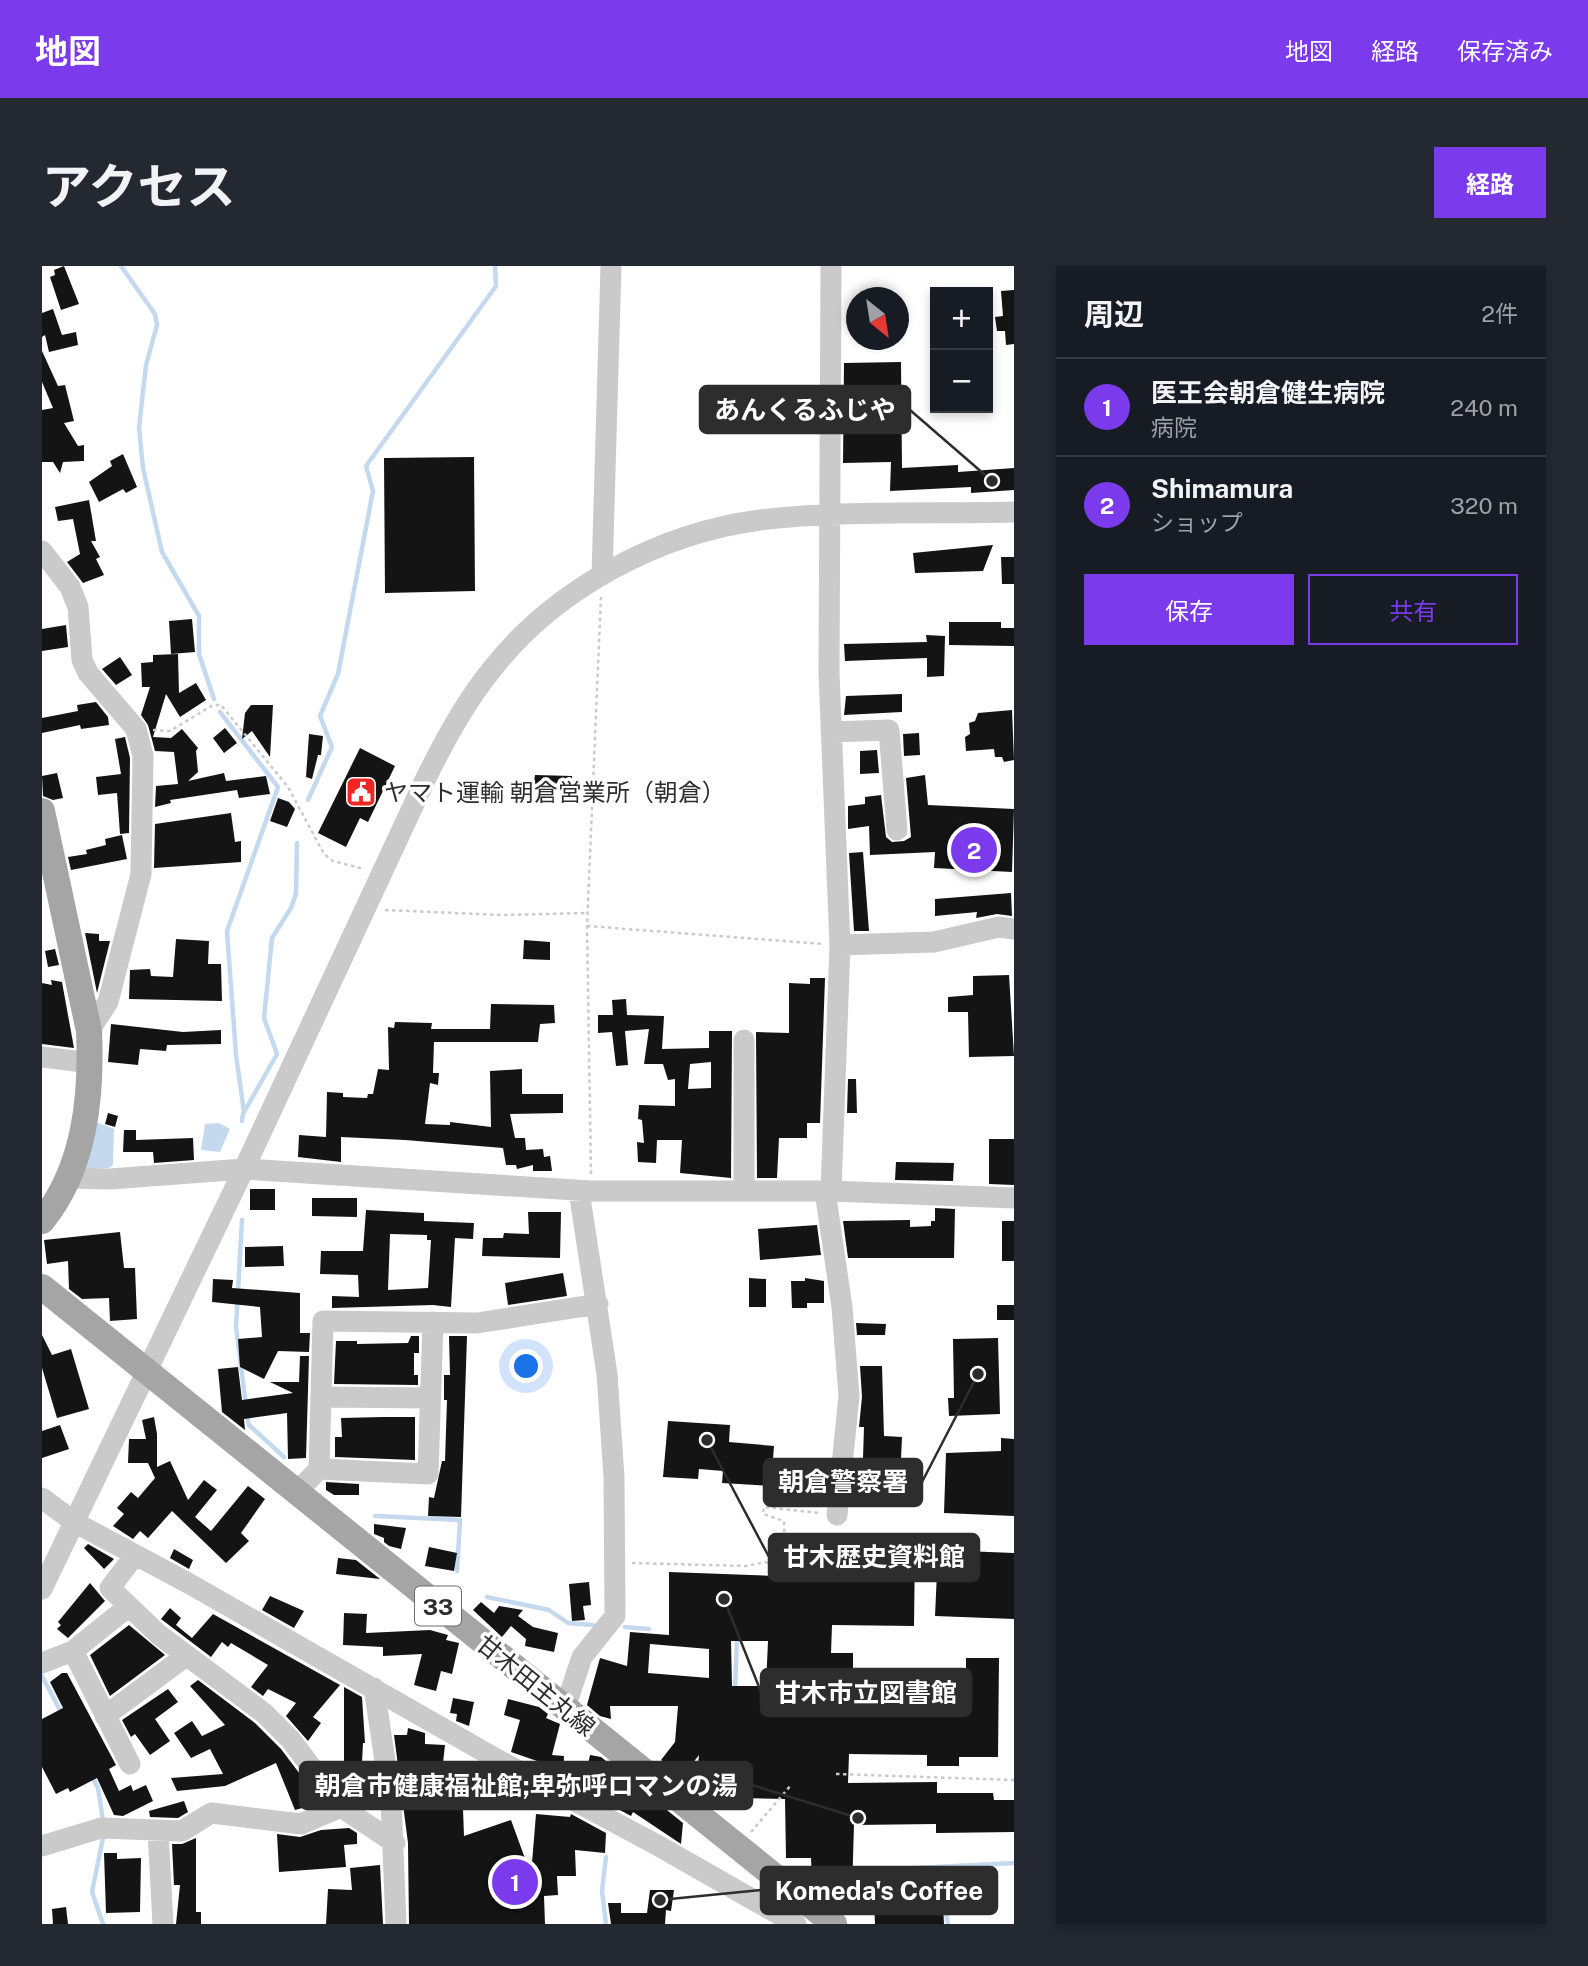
<!DOCTYPE html>
<html lang="ja">
<meta charset="utf-8">
<style>
:root{--surface:#171b24;--page:#242831;--text:#f1f3f6;--muted:#9ea1a6;--line:#363941;--accent:#7c3aed}
body{margin:0;font-family:"Public Sans","Noto Sans JP",sans-serif;background:var(--page);color:var(--text)}
.controls{position:absolute;right:21px;top:21px;display:grid;overflow:hidden;border-radius:0px;box-shadow:0 4px 10px #0003}
.controls button{width:63px;height:63px;display:grid;place-items:center;padding:0;border:0;border-bottom:2px solid var(--line);background:var(--surface);color:var(--text);font:35px sans-serif}
.compass{position:absolute;left:804px;top:21px;width:63px;height:63px;border-radius:50%;background:var(--surface);box-shadow:0 4px 10px #0003;rotate:150deg}
.you{position:absolute;left:485px;top:1101px;width:24px;height:24px;margin:-18px;border:5px solid #fff;border-radius:50%;background:#1a73e8;box-shadow:0 0 0 10px #1a73e833}
.badge{display:grid;place-items:center;width:46px;height:46px;border-radius:50%;background:var(--accent);color:#fff;font-size:23px;font-weight:700}
.pin{position:absolute;translate:-50% -50%;border:4px solid #fff;box-shadow:0 2px 7px #0006}
.list{margin:0;padding:0;list-style:none}
h2{display:flex;justify-content:space-between;align-items:center;height:91px;margin:0;padding:0 28px;font-size:30px}
h2 small{font-size:23px;font-weight:400;color:var(--muted)}
.list li{display:grid;grid-template-columns:46px 1fr auto;gap:21px;align-items:center;box-sizing:border-box;height:98px;padding:0 28px;border-top:2px solid var(--line)}
.list b{display:block;font-size:26px;white-space:nowrap}
.list p{margin:0;font-size:23px;white-space:nowrap;color:var(--muted)}
.list em{font-size:23px;font-style:normal;color:var(--muted)}
.actions{display:flex;gap:14px;padding:21px 28px}
.actions a{flex:1;padding:16px 0;border:2px solid var(--accent);border-radius:0px;text-align:center;font-size:24px;color:var(--accent)}
.actions .main{background:var(--accent);color:#fff}
.map{position:relative;flex:none;width:972px;height:1658px;overflow:hidden;border-radius:0px}
header{display:flex;align-items:center;gap:42px;box-sizing:border-box;height:98px;padding:0 35px;background:var(--accent);color:#fff}
header strong{font-size:33px}
nav{display:flex;gap:38px;margin-inline-start:auto;font-size:24px}
.intro{display:flex;align-items:center;justify-content:space-between;box-sizing:border-box;height:168px;padding:0 42px}
h1{margin:0;font-size:49px}
.button{padding:18px 32px;border-radius:0px;background:var(--accent);color:#fff;font-size:24px;font-weight:700}
main{display:flex;gap:42px;padding:0 42px}
aside{flex:1;background:var(--surface);border-radius:0px;box-shadow:0 4px 10px #0003}
.map>svg:first-child{display:block}
.water{fill:#c4d9ee}
.lines{fill:none;stroke-linecap:round;stroke-linejoin:round}
.stream{stroke:#c4d9ee;stroke-width:4.5}
.building{fill:#141414;fill-rule:evenodd}
.path{stroke:#cacaca;stroke-width:2.5;stroke-dasharray:3.5 3.5;stroke-linecap:butt}
.minor{stroke:#cacaca;stroke-width:21}
.major{stroke:#a5a5a5;stroke-width:26}
.labels{text-anchor:middle;dominant-baseline:central;stroke-width:7;stroke-linejoin:round;paint-order:stroke}
.shield{fill:#fff;stroke:#6c6c6c;stroke-width:2}
.shield-label{font-size:23px;font-weight:bold;fill:#2d2d2d}
.poi-label{font-size:24px;fill:#2d2d2d;stroke:#fff;text-anchor:start}
.street-label{font-size:24px;fill:#2d2d2d;stroke:#fff}
.leader{fill:none;stroke:#2d2d2d;stroke-width:2.5}
.callout-dot{fill:#2d2d2d;stroke:#fff;stroke-width:2.5}
.callout{fill:#2d2d2d;stroke:#2d2d2d;stroke-width:2.5}
.callout-label{font-size:26px;text-anchor:middle;font-weight:bold;fill:#fff}
</style>
<header>
<strong>地図</strong>
<nav><a>地図</a><a>経路</a><a>保存済み</a></nav>
</header>
<div class="intro"><h1>アクセス</h1><a class="button">経路</a></div>
<main>
<div class="map">
<svg width="972" height="1658" viewBox="0 0 972 1658">
<rect width="100%" height="100%" fill="#fff"/>
<path class="water" d="M54,856L72,863L71,899L67,902H41Z
M177,857L188,863L178,886L159,884L163,858Z"/>
<g class="lines">
<path class="stream" d="M79,0L113,48L115,59L104,99L97,162L101,202L120,286L157,350V388L172,433
M178,446L236,521L185,665L194,789L202,846
M266,534L290,481L278,450L296,408L331,225L324,200L454,20L453,0
M200,855L201,848L235,788L222,752L230,672L249,642L254,628L255,577
M200,954L194,1061L204,1139
M205,1148L207,1159L242,1191
M333,1250L418,1254L415,1305
M445,1331L507,1344L526,1357L551,1359
M583,1361L607,1363
M0,1410L20,1448
M693,1423L695,1373
M50,1510L56,1522L61,1555
M682,1542L686,1515
M873,1602L877,1636L902,1637L906,1658
M833,1604L972,1597
M61,1658L50,1626L62,1567
M564,1658L560,1625L564,1591"/>
</g>
<path class="building" d="M22,0L37,38L19,44L8,11L13,9L12,4Z
M972,24V78L964,79L963,65H955L953,51L961,50L959,25Z
M11,43L20,69L34,66L36,79L7,86L3,69L0,71V47Z
M0,85L16,120L23,119L32,155L22,157L36,180L42,179V195L21,196L18,207L11,196H0V144L11,142L0,116Z
M859,96L860,202L916,199V206L972,202V224L929,227V221L848,225L849,196L801,197L802,97Z
M81,188L95,221L84,227L81,223L57,236L47,216L70,200L68,195Z
M432,191L433,325L343,327L342,192Z
M47,234L54,275H49L58,291L54,293L62,309L41,317L25,296L38,288L31,253L16,255L13,241Z
M951,279L941,305L873,307L871,287Z
M959,291H972V318H960Z
M150,353L153,386L129,388L127,355Z
M907,356H959V362H972V380L907,379Z
M24,359L26,381L0,385V363Z
M884,369L903,370L902,410L885,411V392L803,395L802,378L885,376Z
M136,388L137,427L154,417L164,434L138,451L124,428L111,471L129,472L140,463L156,482L154,485L156,506L146,515L182,507L184,515L224,510L228,528L197,532L195,524L128,534L129,537L113,541L114,520L136,518L132,486L113,485L106,459L99,449L108,421H100L99,397L111,396V389Z
M78,391L90,409L74,419L60,403Z
M860,428V446L802,449L804,430Z
M54,436L66,451L67,459L39,463L38,459L0,467V452L36,445L35,439Z
M209,439H231L228,491L210,465L200,473L203,447Z
M970,444L972,494L962,496L960,491H953L952,483L924,485L923,471L928,468L927,457L933,455L936,447Z
M183,462L195,477L182,487L171,472Z
M877,467L878,489L862,490L861,468Z
M267,468L281,470L279,489H276L270,513L264,511Z
M83,471L88,492L87,567L78,568L75,527L56,529L54,511L79,508L73,473Z
M318,482L353,500L326,556L318,552L304,581L276,567Z
M835,484L837,507L818,508V485Z
M15,507L21,532L11,534L1,530L0,510Z
M493,509L530,510V524L491,523Z
M883,509L886,539L972,543L970,606L892,602L893,586L828,589L827,560L806,563V540L823,538V531L839,529L844,571L850,576L862,575L869,571L864,512Z
M236,532L247,536L253,543L245,561L228,555Z
M189,547L193,576L199,575V596L112,602L113,558Z
M80,569L85,593L29,604L26,591L45,588L44,584L64,579L63,573Z
M821,586L827,665H812L807,587Z
M969,627L970,650L955,648L934,652L935,646L893,650V633Z
M43,667L57,668V675H68L55,727Z
M134,673L167,675L166,698H179L180,735L87,733L88,704L108,703L109,710L131,711Z
M482,674L508,676V694L481,693Z
M13,683L17,699L6,701L3,685Z
M967,709L972,790L927,791L926,746H906V731L931,729V710Z
M768,712H783L778,857H765V872H737L735,912H715L714,766L747,767V717L768,718Z
M9,714L20,716L32,782L0,778V717L10,719Z
M584,733L585,749L622,750L620,783L667,782V765H690L689,912L638,907L640,874H615L614,897L596,896L595,876L602,877L600,854L596,853L597,839L633,840V813L626,814L621,798H602L607,763L583,765L586,799L574,800L570,766L556,767V749H571L570,734ZM669,796V822L646,823L648,798Z
M449,738L512,739L513,757L498,758L496,776H392L391,807H397L396,819L388,817L383,858L408,859V856L449,861L448,805L480,803V828H521V847L468,848L473,872H483L484,884L501,883L502,891L508,890L510,905H491V899L475,903L474,899H464L461,882L363,874L299,871V896L256,891L257,869L284,871L285,826L301,827V831L325,832L326,828H331L336,803L347,804L346,761L352,762L353,756L390,757L389,763H448Z
M69,758L141,766L179,764V778L125,779L124,785L98,783L96,799L66,796Z
M806,813H814L815,847H805Z
M66,847L76,850L73,861L63,858Z
M82,864H94V874L151,872L152,894L112,897L111,886H81Z
M947,873H972V919L947,918Z
M854,896L912,897L911,915L853,914Z
M208,923H233V944H208Z
M270,932H315V951L270,950Z
M893,942L913,943L912,992H806L801,955L868,954V961L889,960V955H893Z
M324,944L382,947V955L432,957L431,973L413,972L409,1041L391,1039L290,1042V1030L317,1031L316,1009L278,1008L279,985H321ZM348,968L385,969V974H389L386,1022L346,1024Z
M486,946H519L518,992L440,990L441,972H461L462,967L487,968Z
M960,955H972V995H960Z
M775,959L779,989L718,994L716,963Z
M78,966L82,1002H93L95,1053L68,1055L67,1032L40,1033L27,1023L26,995L5,998L2,974Z
M241,980L242,1000L203,1001V981Z
M521,1007L525,1030L466,1039L463,1017Z
M707,1012L724,1013V1041H707Z
M763,1012L782,1015V1037H765V1042H750L749,1015H763Z
M171,1013L191,1014L190,1022L258,1027V1067H268L267,1086L236,1085L222,1113L198,1101L196,1073L220,1071L218,1041L170,1036Z
M955,1039H972V1054H955Z
M814,1057L844,1058L843,1069H815Z
M0,1069L10,1089L29,1083L47,1143L15,1152L0,1102Z
M369,1070H377V1087H372V1109H376V1119L292,1118L294,1075H315V1078L366,1077Z
M407,1070H425L419,1251L386,1250L387,1231L392,1232L400,1195H403L405,1134H402V1109H408Z
M956,1072L958,1148L907,1150L906,1132H912L911,1073Z
M258,1090H267L264,1192L246,1193L245,1147L202,1153L203,1164L180,1146L176,1103L196,1101L200,1134L251,1127L228,1116H257Z
M818,1100H840L842,1170L860,1171L859,1193L821,1192L822,1161H817L820,1131Z
M112,1151L115,1168V1201L128,1195L146,1234L162,1214L175,1224L153,1251L169,1265L206,1220L223,1233L199,1267L207,1275L184,1297L130,1245L106,1272L98,1265L91,1273L71,1260L82,1248L75,1242L89,1226L96,1232L113,1212L106,1197H86L87,1173H104L100,1154Z
M342,1151H373V1194L293,1191V1171H300L299,1152Z
M626,1155L688,1159L687,1176L732,1180L729,1220L680,1217L681,1205L657,1203L656,1213L621,1211Z
M18,1159L27,1183L0,1192V1165Z
M959,1172L972,1173V1250L902,1247L904,1187L959,1185Z
M284,1216L317,1218V1229H292L284,1224Z
M332,1258L364,1262L359,1283L347,1280L342,1276V1272L332,1268Z
M755,1267H792V1279L873,1280L872,1360L790,1359L789,1387H811V1406H865V1410H871V1413L924,1411V1392H957L956,1491H917V1500H885V1489L807,1488L806,1517L895,1516V1527H951L952,1534H972V1566L894,1567V1558L812,1559L810,1625L782,1627L781,1613L770,1614L769,1592H744L743,1533L694,1532V1522L654,1517L657,1489L640,1511L619,1494L633,1476L636,1440H568L569,1453L558,1450L545,1439L558,1392L585,1400L588,1366L627,1369V1306L737,1310L755,1293ZM689,1375H726L724,1420H690ZM608,1378L667,1383V1412L606,1407Z
M46,1278L72,1293L62,1303L42,1282Z
M387,1281L415,1287L412,1305L383,1300Z
M132,1283L151,1294L147,1303L128,1292Z
M896,1284L972,1287V1353L893,1350Z
M296,1292L314,1294L338,1313L294,1308Z
M547,1316L549,1339L541,1340L543,1354L530,1355L527,1318Z
M48,1317L63,1335L26,1372L15,1363L19,1359L16,1356Z
M228,1330L262,1345L252,1362L220,1344Z
M439,1336L452,1347L457,1340L481,1344L476,1350L491,1361L516,1367L512,1386L483,1380L484,1373L469,1360L460,1371L431,1344Z
M128,1342L139,1352L134,1359L150,1372L171,1348L298,1419L271,1451L279,1457L266,1475L244,1450L254,1437L226,1423L221,1430L209,1421L226,1399L189,1377L186,1381L180,1376L169,1391L119,1353Z
M302,1347L325,1348L324,1367L388,1364L406,1369L404,1374L417,1377L410,1408L399,1405L394,1425L372,1419L380,1388L341,1390V1381L301,1379Z
M87,1359L123,1389L68,1430L48,1389Z
M20,1407H25L74,1499L67,1503L77,1525L89,1519L91,1525L104,1519L111,1535L81,1550L72,1549L55,1512L28,1526L26,1522L14,1528L0,1501V1453L21,1442L8,1416Z
M156,1414L213,1457L239,1483L273,1528L261,1534L264,1541L253,1544L234,1497L183,1520L135,1525L129,1512L181,1508L168,1483L149,1492L132,1467L150,1455L160,1470L183,1459L148,1420Z
M302,1421L320,1431L323,1477H321L320,1497L302,1496Z
M126,1423L136,1436L113,1453L128,1475L108,1489L93,1468L89,1471L80,1454Z
M411,1432L432,1436L427,1460L414,1455L415,1448L408,1447Z
M466,1433L497,1441L506,1448L504,1452L518,1458L510,1489L522,1490L521,1512L498,1501V1496L469,1486L478,1454L462,1449Z
M366,1462L383,1467V1478L403,1479L400,1506L448,1504L461,1511L463,1541L421,1543L422,1570L469,1554L489,1609L494,1548L528,1551L529,1548L564,1567L563,1587L533,1584L534,1610H515L516,1629L502,1630L503,1658H367L366,1577L352,1469H365Z
M548,1489L559,1491L641,1557L639,1578L591,1546L589,1550L557,1533L560,1524L541,1521Z
M142,1535L146,1546L136,1552L108,1551L107,1545Z
M307,1562L315,1567V1578L302,1579L304,1601L237,1606L235,1568L258,1571L279,1564Z
M154,1572V1646H159V1658H134L138,1619H132L130,1578H140Z
M62,1587H75V1593L99,1592L98,1646L64,1647Z
M338,1599L341,1658H284L286,1623L310,1624L308,1602Z
M872,1609L873,1639L901,1638L902,1658H833L831,1611Z
M608,1624H632L629,1645L624,1644L623,1658H569L566,1637H579V1647H605Z
M24,1641L26,1658H11L10,1643Z"/>
<g class="lines">
<path class="path" d="M111,464L128,465L171,439H179L246,521L282,588L291,595L322,603
M343,644L460,649L546,647
M545,660L782,678
M549,908L545,660L559,330
M590,1297L705,1300L723,1296L743,1301L742,1255L721,1248L722,1241L778,1247
M794,1508L972,1514
M709,1566L749,1519"/>
<path class="minor" d="M0,285L28,321L36,341L40,394L46,407L94,463L101,490L99,608L66,736L47,765
M560,309L569,0
M789,466L847,464L855,564
M798,679L892,676L957,661L972,663
M0,791L49,797
M29,912L68,913L202,903L549,925H789L972,932
M702,925V774
M783,925L800,1041L807,1130L795,1249
M789,925L798,679L787,407L789,0
M279,1131L388,1132
M277,1203L386,1208L391,1056
M254,1227L277,1203L281,1055L435,1057L556,1038
M0,1232L32,1256L146,1317L460,1496L615,1579L754,1658
M93,1289L68,1322L116,1368L222,1447L249,1474L299,1541L353,1577
M0,1323L202,903L385,510C404,472 424,435 451,402C514,322 618,267 718,254C801,244 888,248 972,246
M31,1385L88,1498
M0,1397L31,1385L87,1340
M332,1422L349,1534L354,1658
M523,1442L540,1391L573,1350L572,1211L565,1108L537,925
M63,1450L144,1390
M116,1566L121,1658
M0,1580L59,1562L140,1565L169,1547L259,1558L299,1541"/>
<path class="major" d="M0,545L47,765C50,831 43,902 0,955
M0,1021L792,1658"/>
</g>
<defs>
<g id="civic-square" transform="scale(1.575)"><rect x="-9" y="-9" width="18" height="18" rx="4" fill="#f22621" stroke="#fff"/><path d="M-.6-6.5H3V-4.5H.6V-3L4-1V1h2V6H-6V1h2V-1L-.6-3ZM-1.2 2.5V6h2.4V2.5Z" fill="#fff"/></g>
</defs>
<g fill-rule="evenodd">
<use href="#civic-square" x="319" y="526"/>
</g>
<g class="labels">
<rect class="shield" x="373" y="1320.5" width="46" height="39" rx="5"/>
<g class="shield-label">
<text x="396" y="1340">33</text>
</g>
<g class="poi-label">
<text x="342" y="526">ヤマト運輸 朝倉営業所（朝倉）</text>
</g>
<g class="street-label">
<text transform="translate(494 1419) rotate(39)">甘木田主丸線</text>
</g>
</g>
<path class="leader" d="M950 215L868 144M936 1108L880 1216M665 1174L727 1291M682 1333L719 1426M816 1552L710 1519M618 1634L719 1624"/>
<g class="callout-dot">
<circle cx="950" cy="215" r="7"/>
<circle cx="936" cy="1108" r="7"/>
<circle cx="665" cy="1174" r="7"/>
<circle cx="682" cy="1333" r="7"/>
<circle cx="816" cy="1552" r="7"/>
<circle cx="618" cy="1634" r="7"/>
</g>
<g class="callout">
<rect x="658" y="120" width="210" height="47" rx="7"/>
<rect x="722" y="1193" width="158" height="47" rx="7"/>
<rect x="727" y="1268" width="210" height="47" rx="7"/>
<rect x="719" y="1403" width="210" height="47" rx="7"/>
<rect x="258" y="1496" width="452" height="47" rx="7"/>
<rect x="719" y="1601" width="236" height="47" rx="7"/>
</g>
<g class="callout-label">
<text x="763" y="153">あんくるふじや</text>
<text x="801" y="1225">朝倉警察署</text>
<text x="832" y="1300">甘木歴史資料館</text>
<text x="824" y="1436">甘木市立図書館</text>
<text x="484" y="1529">朝倉市健康福祉館;卑弥呼ロマンの湯</text>
<text x="837" y="1634">Komeda's Coffee</text>
</g>
</svg>
<div class="controls">
<button>+</button>
<button>−</button>
</div>
<svg class="compass" viewBox="-18 -18 36 36"><path d="M0-13l5 13h-10z" fill="#e53935"/><path d="M0 13l5-13h-10z" fill="#9ea1a6"/></svg>
<div class="you"></div>
<div class="pin badge" style="left:473px;top:1616px">1</div>
<div class="pin badge" style="left:932px;top:584px">2</div>
</div>
<aside>
<h2>周辺<small>2件</small></h2>
<ul class="list">
<li><span class="badge">1</span><div><b>医王会朝倉健生病院</b><p>病院</p></div><em>240 m</em></li>
<li><span class="badge">2</span><div><b>Shimamura</b><p>ショップ</p></div><em>320 m</em></li>
</ul>
<div class="actions"><a class="main">保存</a><a>共有</a></div>
</aside>
</main>
